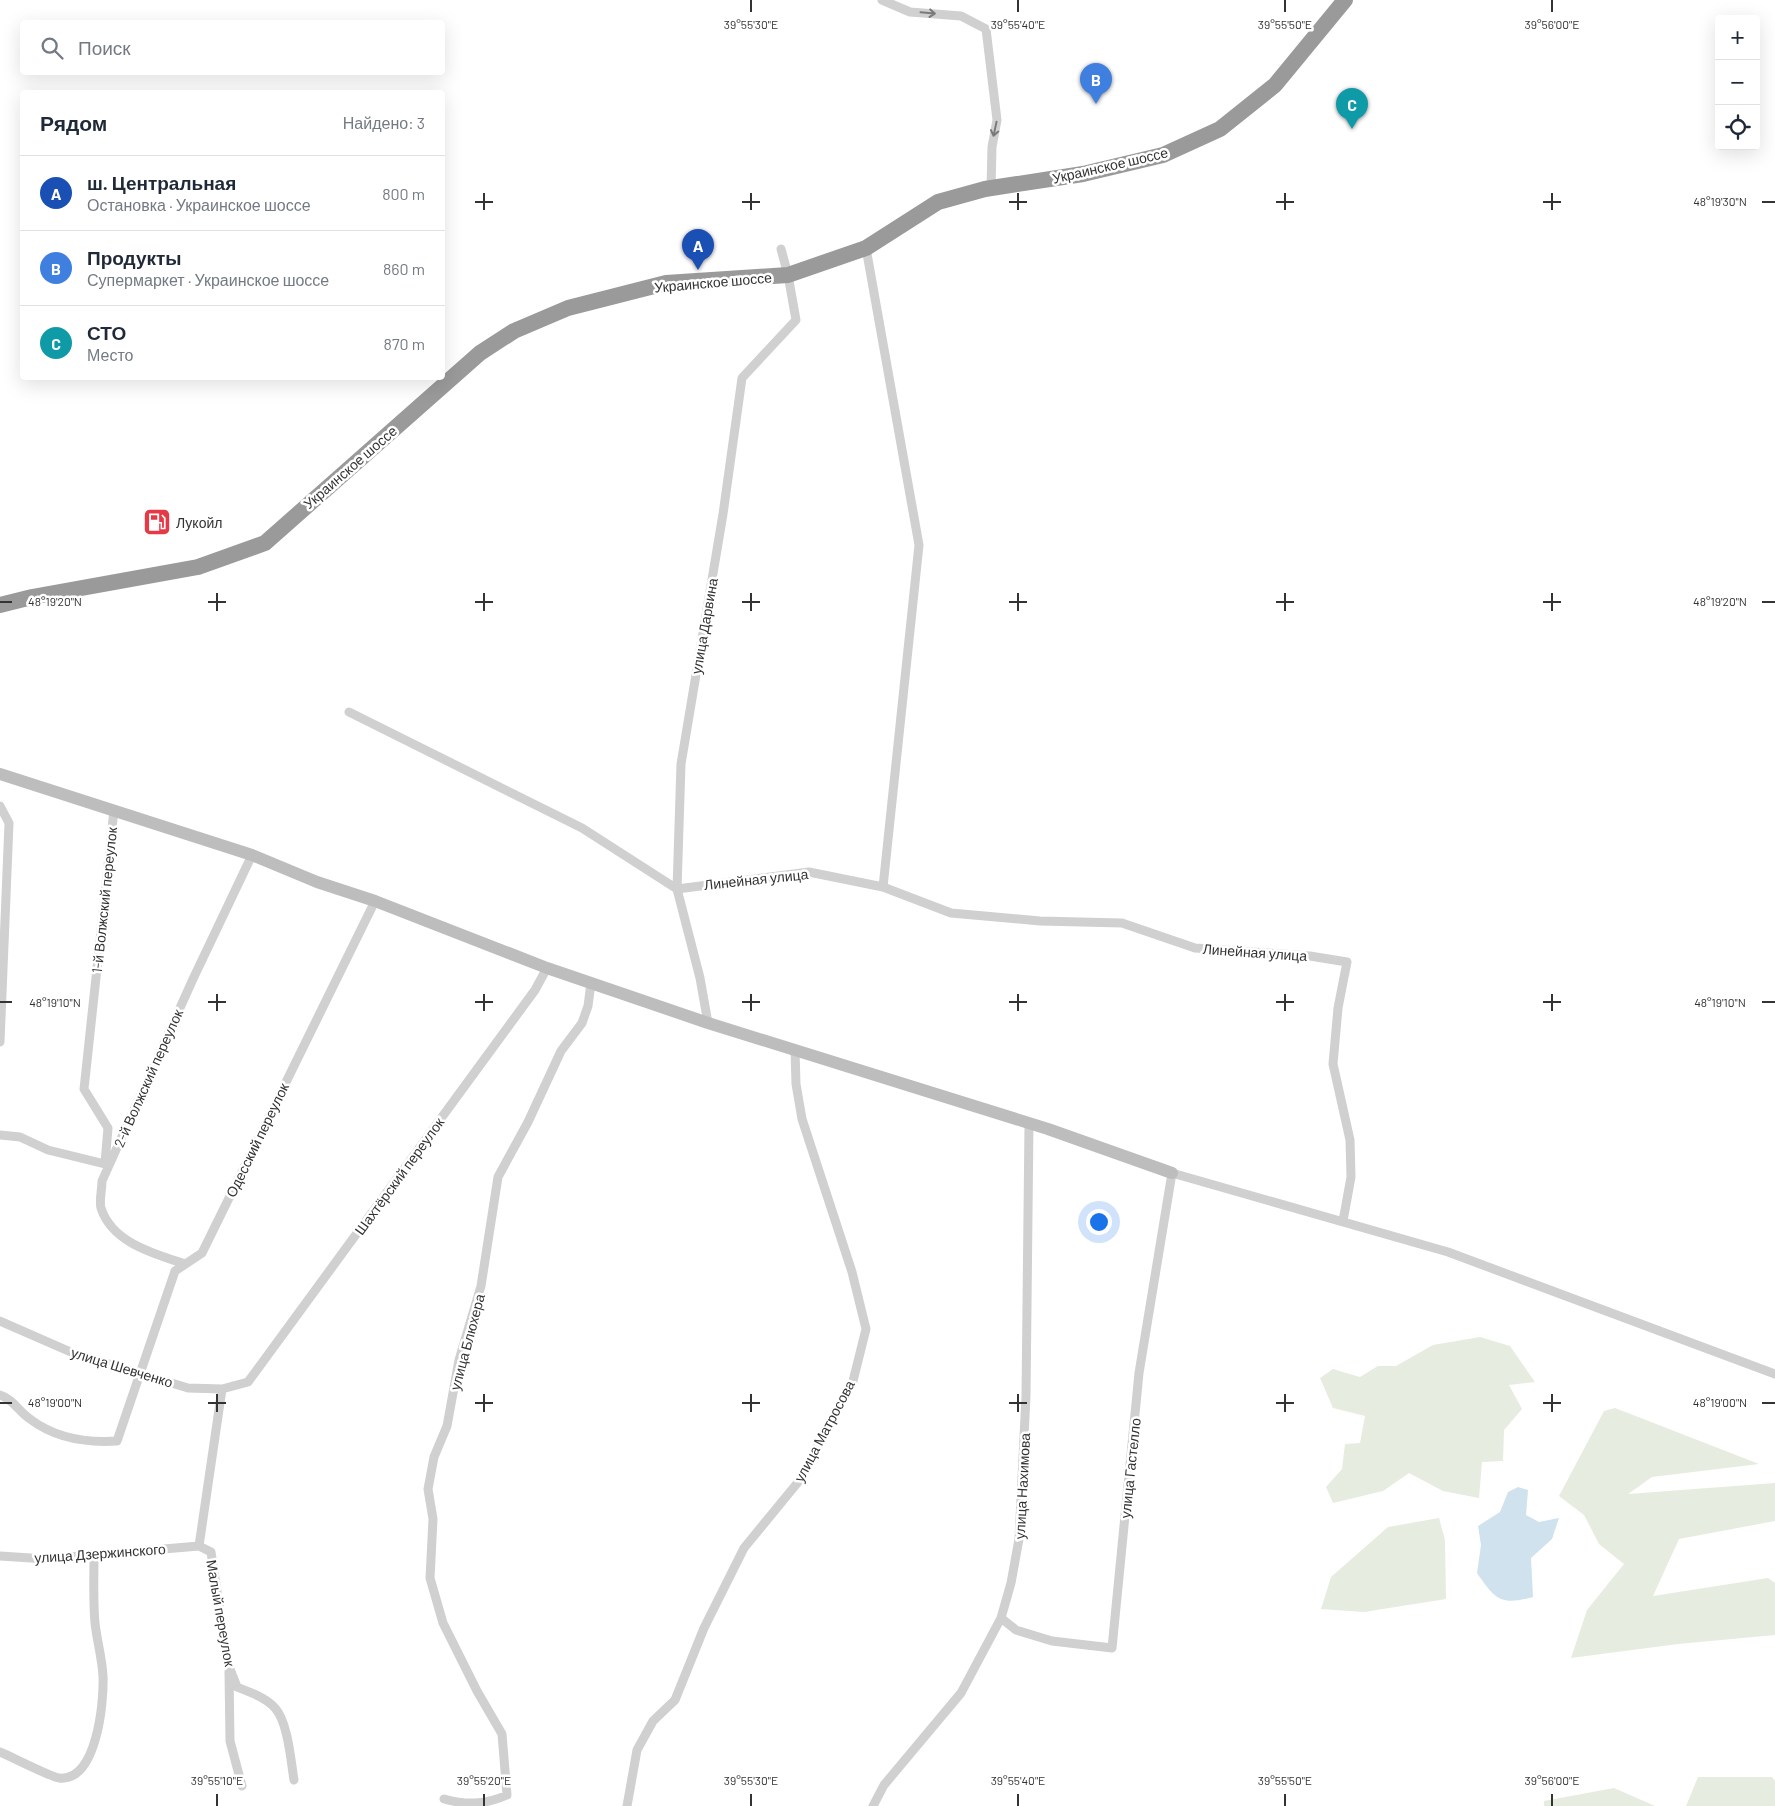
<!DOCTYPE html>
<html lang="ru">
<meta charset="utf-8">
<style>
:root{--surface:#fff;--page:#f2f2f3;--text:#1f2937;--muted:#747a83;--line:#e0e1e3;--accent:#e63946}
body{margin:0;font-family:Barlow,sans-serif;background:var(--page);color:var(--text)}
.controls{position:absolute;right:15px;top:15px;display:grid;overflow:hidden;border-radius:5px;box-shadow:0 5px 20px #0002}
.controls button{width:45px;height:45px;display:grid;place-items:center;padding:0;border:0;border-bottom:1px solid var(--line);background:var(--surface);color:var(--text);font:25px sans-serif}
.you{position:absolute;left:1098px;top:1221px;width:18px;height:18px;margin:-12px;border:4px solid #fff;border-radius:50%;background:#1a73e8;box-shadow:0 0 0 8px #1a73e833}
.badge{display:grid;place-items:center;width:32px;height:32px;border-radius:50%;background:var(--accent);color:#fff;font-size:16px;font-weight:700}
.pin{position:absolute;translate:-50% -41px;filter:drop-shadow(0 1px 2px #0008)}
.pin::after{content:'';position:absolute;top:26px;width:18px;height:15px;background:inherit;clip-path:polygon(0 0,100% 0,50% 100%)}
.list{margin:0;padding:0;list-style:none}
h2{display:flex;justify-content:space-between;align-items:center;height:65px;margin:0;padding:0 20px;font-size:21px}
h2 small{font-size:16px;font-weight:400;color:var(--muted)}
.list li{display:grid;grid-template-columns:32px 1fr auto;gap:15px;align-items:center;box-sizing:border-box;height:75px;padding:0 20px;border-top:1px solid var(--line)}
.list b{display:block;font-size:19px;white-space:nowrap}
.list p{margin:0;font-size:16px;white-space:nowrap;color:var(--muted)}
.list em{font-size:16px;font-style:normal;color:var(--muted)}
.icon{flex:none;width:28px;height:28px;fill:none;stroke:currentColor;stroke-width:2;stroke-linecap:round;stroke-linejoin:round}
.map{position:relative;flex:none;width:1775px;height:1806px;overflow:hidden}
.search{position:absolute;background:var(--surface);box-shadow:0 5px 20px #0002;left:20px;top:20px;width:425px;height:55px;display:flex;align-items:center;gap:12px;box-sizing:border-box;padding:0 18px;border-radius:5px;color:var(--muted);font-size:19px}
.panel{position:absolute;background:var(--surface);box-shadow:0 5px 20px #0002;left:20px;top:90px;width:425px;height:290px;border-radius:5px}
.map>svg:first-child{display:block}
.green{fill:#e6ecdf}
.water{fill:#cfe2ee}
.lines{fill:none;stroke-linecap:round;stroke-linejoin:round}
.street{stroke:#d0d0d0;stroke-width:9}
.secondary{stroke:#bdbdbd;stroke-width:12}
.highway{stroke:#9a9a9a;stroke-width:16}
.oneway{stroke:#7a7a7a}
.ticks{fill:none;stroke:#333;stroke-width:2}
.labels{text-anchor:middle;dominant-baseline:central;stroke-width:5;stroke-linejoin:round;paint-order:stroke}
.street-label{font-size:14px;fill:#333;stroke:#fff}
.poi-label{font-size:14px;fill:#333;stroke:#fff;text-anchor:start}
.ticks-label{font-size:12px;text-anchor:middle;fill:#333;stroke:#fff;stroke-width:5;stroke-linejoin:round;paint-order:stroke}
</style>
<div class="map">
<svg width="1775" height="1806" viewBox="0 0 1775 1806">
<rect width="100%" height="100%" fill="#fff"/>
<path class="green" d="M1480,1337L1510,1346L1535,1382L1509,1385L1522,1409L1504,1430L1503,1461L1482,1462L1479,1498L1443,1491L1409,1473L1383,1491L1333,1503L1326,1487L1342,1469L1345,1444L1360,1443L1365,1416L1333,1408L1320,1378L1333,1369L1360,1377L1378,1366H1396L1433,1345Z
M1615,1408L1759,1464L1652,1477L1628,1494L1775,1483V1521L1679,1539L1653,1596L1768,1578L1775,1583V1635L1678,1644L1571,1658L1587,1610L1624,1564L1599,1544L1584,1515L1559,1496L1604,1411Z
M1439,1518L1445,1540L1446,1599L1364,1612L1321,1609L1331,1577L1388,1527Z
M1698,1777H1772L1775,1781V1806H1686Z
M1614,1788L1655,1806H1544V1801Z"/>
<path class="water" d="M1518,1487L1528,1490L1526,1515L1539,1522L1559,1518L1552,1539L1531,1558L1533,1597C1500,1606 1495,1599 1477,1573L1481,1545L1478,1526L1500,1512L1508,1492Z"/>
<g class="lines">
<path class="street" d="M882,0L910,12L961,16L986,29L997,120L992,147L991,188
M866,248L919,545L883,887
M349,712L582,828L677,889L809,872L883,887L951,913L1040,921L1122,923L1195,948L1310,956L1347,962L1338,1008L1333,1064L1350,1140L1351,1177L1343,1221
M0,806L9,823L0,1042
M708,1023L700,978L677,889L681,764L723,514L742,378L796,320L788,275L781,249
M0,1135L20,1137L48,1150L109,1165
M105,1163L108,1128L84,1089L114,810
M185,1264C155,1254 112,1243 101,1208C99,1201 102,1189 102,1181L193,979L252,855
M0,1321L73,1353L188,1388L222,1389L248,1382L535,990L547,968
M0,1395C13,1399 19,1412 30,1419C55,1438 86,1443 117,1441L175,1271L202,1253L375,901
M199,1546L211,1552L228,1664L237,1687C250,1692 266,1698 275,1708C288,1722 291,1762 294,1780
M199,1546L222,1389
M0,1556L46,1559L199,1546
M1001,1618L1016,1630L1052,1641L1112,1648L1139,1373L1172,1173L1448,1252L1775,1374
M229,1672L230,1741L242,1786
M0,1752C12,1757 51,1777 59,1778C97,1782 104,1702 103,1676C102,1658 97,1641 95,1623C93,1601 94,1577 94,1555
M444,1799C466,1805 485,1805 507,1795L502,1734L477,1691L443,1623L430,1578L433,1519L428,1489L434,1457L447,1426L459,1360L481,1286L498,1177L528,1122L561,1051L582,1023L588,1006L591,983
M627,1806L637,1750L653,1721L675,1700L704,1628L744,1548L799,1481L853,1381L866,1329L852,1272L802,1119L796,1084L795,1050
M873,1806L884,1785L961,1693L1001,1618L1011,1583L1019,1539L1026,1396L1029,1123"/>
<path class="secondary" d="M0,774L252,855L317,882L375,901L547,968L708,1023L1048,1129L1172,1173"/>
<path class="highway" d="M0,605L32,597L198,567L265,543L480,353L514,331L568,308L666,283L788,275L866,248L938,202L985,189L1083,174L1163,155L1220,129L1275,85L1345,0"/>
</g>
<defs><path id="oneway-shaft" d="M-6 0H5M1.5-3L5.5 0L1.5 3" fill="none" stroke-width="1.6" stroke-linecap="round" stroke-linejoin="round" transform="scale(1.25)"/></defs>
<g class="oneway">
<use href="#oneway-shaft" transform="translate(928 13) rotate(5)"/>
<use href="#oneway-shaft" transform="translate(995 129) rotate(102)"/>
</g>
<path class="ticks" d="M751,0V12M1018,0V12M1285,0V12M1552,0V12M484,193V210M751,193V210M1018,193V210M1285,193V210M1552,193V210M475,202H493M742,202H760M1009,202H1027M1276,202H1294M1543,202H1561M1762,202H1775M217,593V611M484,593V611M751,593V611M1018,593V611M1285,593V611M1552,593V611M0,602H12M208,602H226M475,602H493M742,602H760M1009,602H1027M1276,602H1294M1543,602H1561M1762,602H1775M217,994V1011M484,994V1011M751,994V1011M1018,994V1011M1285,994V1011M1552,994V1011M0,1002H12M208,1002H226M475,1002H493M742,1002H760M1009,1002H1027M1276,1002H1294M1543,1002H1561M1762,1002H1775M217,1394V1412M484,1394V1412M751,1394V1412M1018,1394V1412M1285,1394V1412M1552,1394V1412M0,1403H12M208,1403H226M475,1403H493M742,1403H760M1009,1403H1027M1276,1403H1294M1543,1403H1561M1762,1403H1775M217,1794V1806M484,1794V1806M751,1794V1806M1018,1794V1806M1285,1794V1806M1552,1794V1806"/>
<defs>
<g id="fuel-square" transform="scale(1.4375)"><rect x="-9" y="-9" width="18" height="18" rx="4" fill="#e63946" stroke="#fff"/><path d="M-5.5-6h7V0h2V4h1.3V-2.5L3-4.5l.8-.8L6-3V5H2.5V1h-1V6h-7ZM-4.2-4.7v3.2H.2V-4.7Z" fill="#fff"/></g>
</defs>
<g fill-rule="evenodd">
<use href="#fuel-square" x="157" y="522"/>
</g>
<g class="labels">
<g class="street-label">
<text transform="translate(1110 165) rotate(-13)">Украинское шоссе</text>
<text transform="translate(713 282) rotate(-5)">Украинское шоссе</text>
<text transform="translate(350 467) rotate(-41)">Украинское шоссе</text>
<text transform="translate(704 626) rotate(-80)">улица Дарвина</text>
<text transform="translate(756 879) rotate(-6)">Линейная улица</text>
<text transform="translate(104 900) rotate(-84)">1-й Волжский переулок</text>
<text transform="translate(1255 952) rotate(4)">Линейная улица</text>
<text transform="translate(148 1078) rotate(-66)">2-й Волжский переулок</text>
<text transform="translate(257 1140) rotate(-64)">Одесский переулок</text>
<text transform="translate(399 1176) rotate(-54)">Шахтёрский переулок</text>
<text transform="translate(467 1342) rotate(-75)">улица Блюхера</text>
<text transform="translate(122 1367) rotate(17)">улица Шевченко</text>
<text transform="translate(824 1431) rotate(-62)">улица Матросова</text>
<text transform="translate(1130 1468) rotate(-84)">улица Гастелло</text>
<text transform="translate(1022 1486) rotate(-87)">улица Нахимова</text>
<text transform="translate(100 1553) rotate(-4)">улица Дзержинского</text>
<text transform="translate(221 1613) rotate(80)">Малый переулок</text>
</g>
<g class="poi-label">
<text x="176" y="522">Лукойл</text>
</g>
</g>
<g class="ticks-label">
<text x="751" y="29">39°55'30"E</text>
<text x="1018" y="29">39°55'40"E</text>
<text x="1285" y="29">39°55'50"E</text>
<text x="1552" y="29">39°56'00"E</text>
<text x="1720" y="206">48°19'30"N</text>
<text x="55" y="606">48°19'20"N</text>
<text x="1720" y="606">48°19'20"N</text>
<text x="55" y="1007">48°19'10"N</text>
<text x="1720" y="1007">48°19'10"N</text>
<text x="55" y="1407">48°19'00"N</text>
<text x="1720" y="1407">48°19'00"N</text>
<text x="217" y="1785">39°55'10"E</text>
<text x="484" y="1785">39°55'20"E</text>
<text x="751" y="1785">39°55'30"E</text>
<text x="1018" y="1785">39°55'40"E</text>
<text x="1285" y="1785">39°55'50"E</text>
<text x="1552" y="1785">39°56'00"E</text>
</g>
</svg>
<div class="controls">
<button>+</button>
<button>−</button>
<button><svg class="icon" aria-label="locate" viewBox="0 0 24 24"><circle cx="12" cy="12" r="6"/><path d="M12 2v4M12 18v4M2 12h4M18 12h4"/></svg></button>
</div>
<div class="you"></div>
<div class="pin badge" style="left:698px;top:270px;background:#1a4fb4">A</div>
<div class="pin badge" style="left:1096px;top:104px;background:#3f7fe0">B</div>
<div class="pin badge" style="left:1352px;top:129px;background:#0f9aa8">C</div>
<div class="search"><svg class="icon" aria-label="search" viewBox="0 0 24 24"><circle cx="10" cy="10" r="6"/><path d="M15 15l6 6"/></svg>Поиск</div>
<section class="panel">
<h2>Рядом<small>Найдено: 3</small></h2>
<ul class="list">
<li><span class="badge" style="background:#1a4fb4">A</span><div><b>ш. Центральная</b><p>Остановка · Украинское шоссе</p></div><em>800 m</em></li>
<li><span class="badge" style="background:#3f7fe0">B</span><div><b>Продукты</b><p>Супермаркет · Украинское шоссе</p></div><em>860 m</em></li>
<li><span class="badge" style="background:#0f9aa8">C</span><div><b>СТО</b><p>Место</p></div><em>870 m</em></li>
</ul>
</section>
</div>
